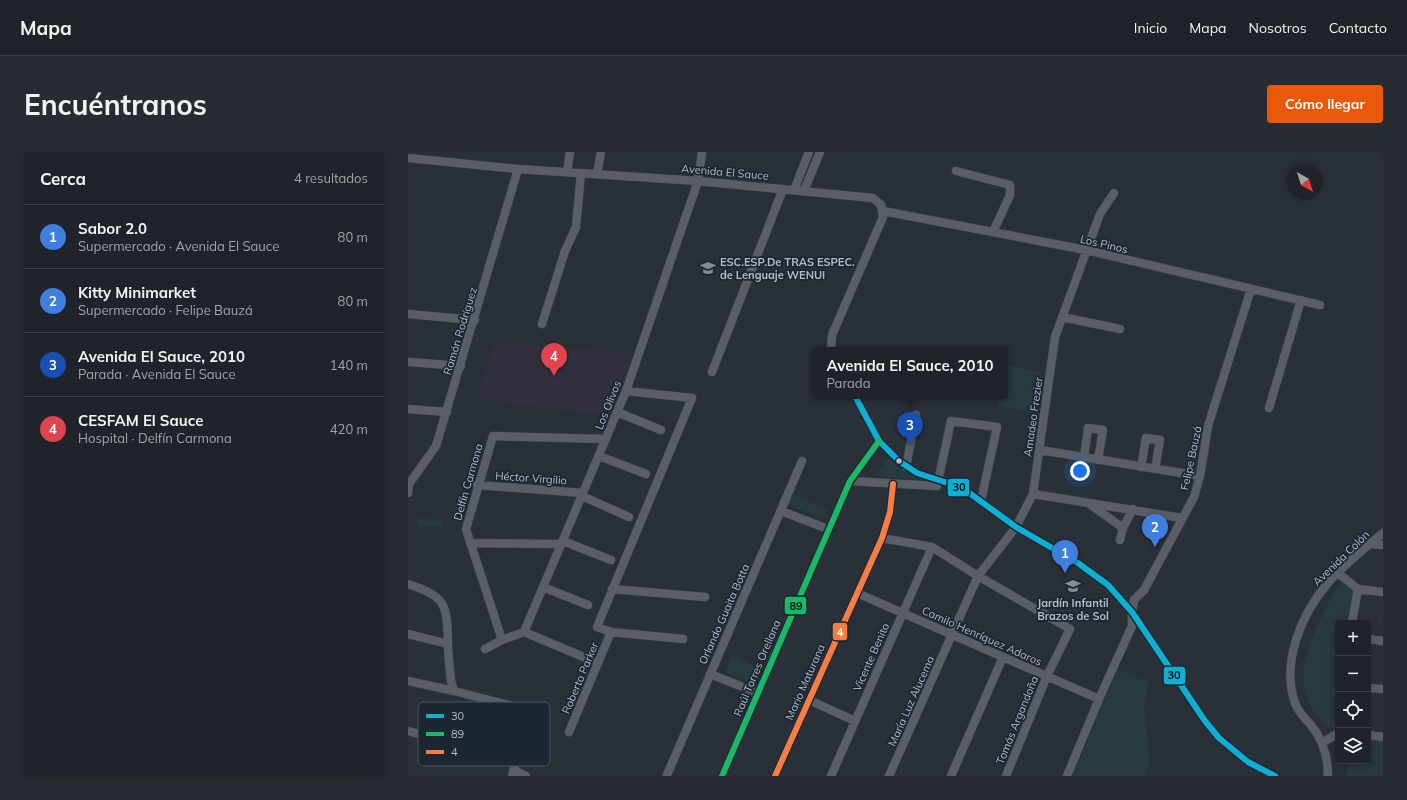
<!DOCTYPE html>
<html lang="es">
<meta charset="utf-8">
<style>
:root{--surface:#20242a;--page:#282c32;--text:#f1f3f6;--muted:#a2a4a8;--line:#3d4147;--accent:#ea580c}
body{margin:0;font-family:Mulish,sans-serif;background:var(--page);color:var(--text)}
.controls{position:absolute;right:12px;bottom:12px;display:grid;overflow:hidden;border-radius:4px;box-shadow:0 2px 10px #0003}
.controls button{width:36px;height:36px;display:grid;place-items:center;padding:0;border:0;border-bottom:1px solid var(--line);background:var(--surface);color:var(--text);font:20px sans-serif}
.compass{position:absolute;left:879px;top:12px;width:36px;height:36px;border-radius:50%;background:var(--surface);box-shadow:0 2px 10px #0003;rotate:141deg}
.you{position:absolute;left:672px;top:319px;width:14px;height:14px;margin:-10px;border:3px solid #fff;border-radius:50%;background:#1a73e8;box-shadow:0 0 0 6px #1a73e833}
.badge{display:grid;place-items:center;width:26px;height:26px;border-radius:50%;background:var(--accent);color:#fff;font-size:13px;font-weight:700}
.pin{position:absolute;translate:-50% -33px;filter:drop-shadow(0 1px 2px #0008)}
.pin::after{content:'';position:absolute;top:21px;width:14px;height:12px;background:inherit;clip-path:polygon(0 0,100% 0,50% 100%)}
.popup{position:absolute;left:404px;top:195px;width:196px;height:52px;box-sizing:border-box;display:grid;place-content:center;border-radius:4px;background:var(--surface);filter:drop-shadow(0 1px 3px #0005);font-size:13px;white-space:nowrap;color:var(--muted)}
.popup b{font-size:15px;color:var(--text)}
.popup::after{content:'';position:absolute;left:50%;top:100%;margin-left:-8px;border:8px solid transparent;border-top-color:var(--surface)}
.list{margin:0;padding:0;list-style:none}
h2{display:flex;justify-content:space-between;align-items:center;height:52px;margin:0;padding:0 16px;font-size:17px}
h2 small{font-size:13px;font-weight:400;color:var(--muted)}
.list li{display:grid;grid-template-columns:26px 1fr auto;gap:12px;align-items:center;box-sizing:border-box;height:64px;padding:0 16px;border-top:1px solid var(--line)}
.list b{display:block;font-size:15px;white-space:nowrap}
.list p{margin:0;font-size:13px;white-space:nowrap;color:var(--muted)}
.list em{font-size:13px;font-style:normal;color:var(--muted)}
.icon{flex:none;width:22px;height:22px;fill:none;stroke:currentColor;stroke-width:2;stroke-linecap:round;stroke-linejoin:round}
.map{position:relative;flex:none;width:975px;height:624px;overflow:hidden;border-radius:4px}
header{display:flex;align-items:center;gap:24px;box-sizing:border-box;height:56px;padding:0 20px;background:var(--surface);border-bottom:1px solid var(--line)}
header strong{font-size:19px}
nav{display:flex;gap:22px;margin-inline-start:auto;font-size:14px}
.intro{display:flex;align-items:center;justify-content:space-between;box-sizing:border-box;height:96px;padding:0 24px}
h1{margin:0;font-size:28px}
.button{padding:10px 18px;border-radius:4px;background:var(--accent);color:#fff;font-size:14px;font-weight:700}
main{display:flex;gap:24px;padding:0 24px}
aside{flex:1;background:var(--surface);border-radius:4px;box-shadow:0 2px 10px #0003}
.map>svg:first-child{display:block}
.medical{fill:#31303e}
.green{fill:#273a3e}
.lines{fill:none;stroke-linecap:round;stroke-linejoin:round}
.minor-casing{stroke:#484c53;stroke-width:9}
.minor{stroke:#5a5e66;stroke-width:8}
.bus-1-casing{stroke:#1d2633;stroke-width:9}
.bus-2-casing{stroke:#1d2633;stroke-width:9}
.bus-3-casing{stroke:#1d2633;stroke-width:9}
.bus-1{stroke:#0dafd3;stroke-width:6}
.bus-2{stroke:#1ab867;stroke-width:6}
.bus-3{stroke:#f77d43;stroke-width:6}
.bus-dot{fill:#b4bcc9;stroke:#1d2633;stroke-width:1.5}
.labels{text-anchor:middle;dominant-baseline:central;stroke-width:3.5;stroke-linejoin:round;paint-order:stroke}
.street-label{font-size:11px;fill:#b4bcc9;stroke:#1d2633}
.poi-label{font-size:11px;font-weight:bold;fill:#b4bcc9;stroke:#1d2633;text-anchor:start}
.key{fill:#1d2633;stroke:#4a5360;stroke-width:1}
.key-label{font-size:11px;fill:#b4bcc9}
.line-badge{stroke:#1d2633;stroke-width:1.5}
.badge-label{font-size:11px;text-anchor:middle;font-weight:bold;fill:#fff}
.pale-badge-label{font-size:11px;text-anchor:middle;font-weight:bold;fill:#111}
</style>
<header>
<strong>Mapa</strong>
<nav><a>Inicio</a><a>Mapa</a><a>Nosotros</a><a>Contacto</a></nav>
</header>
<div class="intro"><h1>Encuéntranos</h1><a class="button">Cómo llegar</a></div>
<main>
<aside>
<h2>Cerca<small>4 resultados</small></h2>
<ul class="list">
<li><span class="badge" style="background:#3f7fe0">1</span><div><b>Sabor 2.0</b><p>Supermercado · Avenida El Sauce</p></div><em>80 m</em></li>
<li><span class="badge" style="background:#3f7fe0">2</span><div><b>Kitty Minimarket</b><p>Supermercado · Felipe Bauzá</p></div><em>80 m</em></li>
<li><span class="badge" style="background:#1a4fb4">3</span><div><b>Avenida El Sauce, 2010</b><p>Parada · Avenida El Sauce</p></div><em>140 m</em></li>
<li><span class="badge" style="background:#e0444e">4</span><div><b>CESFAM El Sauce</b><p>Hospital · Delfín Carmona</p></div><em>420 m</em></li>
</ul>
</aside>
<div class="map">
<svg width="975" height="624" viewBox="0 0 975 624">
<rect width="100%" height="100%" fill="#2a3038"/>
<path class="medical" d="M87,189L88,190L225,201L203,264L69,247Z"/>
<path class="green" d="M597,213L633,220L628,263L589,253L590,244H597Z
M480,304C493,320 501,324 521,329L468,324Z
M384,342L420,357L417,365L413,366L380,352Z
M10,366L35,368L34,374L9,375Z
M935,430H938L946,438L942,471H930V576L926,581C918,576 912,568 907,561C884,526 899,495 916,461C921,451 925,436 935,430Z
M324,503L355,517L347,534L317,520Z
M709,517L742,530L736,552L742,613L737,624H665Z
M960,587L975,589V624H939V609H960Z"/>
<g class="lines">
<g class="minor-casing">
<path id="minor" d="M0,6L110,17L290,29L465,46L473,53L475,65L424,183L423,198
M548,19L602,33V43L585,80
M159,20L162,0
M189,22L193,0
M386,38L401,0
M396,39L412,0
M475,59L678,98L912,153
M0,162L67,168
M654,165L712,177
M134,172L157,99L168,75L173,21
M0,210L53,214
M304,220L375,37
M218,239L284,246L189,475L203,480L275,487
M447,244L471,289L491,309L509,321L546,333L560,340L608,375L670,411L700,433L724,460L797,569L811,586L840,610L867,624
M861,256L893,148
M0,257L39,260
M209,260L253,278
M632,298L792,324
M191,304L238,322
M676,305L680,276L695,278L690,308
M498,315L508,263
M733,315L738,286L752,288L747,317
M442,329L529,334L543,269L589,275L573,349
M69,333L175,341
M0,341L1,332L28,294L110,17
M625,342L774,366
M174,344L221,365
M680,351L715,376
M373,359L420,377
M474,386L524,395L570,424L662,477L639,524L598,624
M712,388L715,376L725,357
M155,389L203,408
M62,391L153,392
M962,392L975,393
M930,421L950,437
M0,432C39,445 39,453 40,492C40,504 42,517 43,529L46,539L104,554L114,563L117,572V580L104,624
M135,435L180,453
M204,437L297,445
M950,437L975,440
M449,441L691,547
M944,471L950,437
M116,480L218,239L290,29L294,0
M116,480L94,488L58,377L85,284L198,287
M116,480L190,511
M0,482L40,492
M960,487L975,489
M77,497L94,488
M302,522L350,541
M0,529L46,539
M960,536L975,537
M401,548L447,569
M0,579L109,607
M161,580L203,480
M960,583L975,585
M914,591L930,581
M106,618L118,624
M259,623L394,309
M314,624L442,329L471,289
M367,624L474,386L482,360L485,332
M423,624L524,395
M481,624L570,424L608,375L625,342L647,185L692,62L706,41
M543,624L595,505
M659,624L691,547L724,474V460L726,448L736,438L786,345L792,324L800,274L843,137
M920,624C920,605 915,588 903,573C897,567 890,559 887,551C873,511 893,463 919,432C935,413 956,397 975,381"/>
</g>
<use href="#minor" class="minor"/>
<g class="bus-1-casing">
<path id="bus-1" d="M447,244L471,289L491,309L509,321L546,333L560,340L608,375L670,411L700,433L724,460L797,569L811,586L840,610L867,624"/>
</g>
<g class="bus-2-casing">
<path id="bus-2" d="M314,624L442,329L471,289"/>
</g>
<g class="bus-3-casing">
<path id="bus-3" d="M367,624L474,386L482,360L485,332"/>
</g>
<use href="#bus-1" class="bus-1"/>
<use href="#bus-2" class="bus-2"/>
<use href="#bus-3" class="bus-3"/>
</g>
<defs>
<g id="school-bare" transform="scale(1.2)"><path d="M0-5L7-2L0 1L-7-2ZM-4 1L0 2.5L4 1V4Q0 6-4 4Z" fill="#848b96" stroke="#1d2633" stroke-width="2.5" paint-order="stroke"/></g>
</defs>
<g fill-rule="evenodd">
<use href="#school-bare" x="300" y="116"/>
<use href="#school-bare" x="665" y="434"/>
</g>
<circle class="bus-dot" cx="491" cy="309" r="3.5"/>
<g class="labels">
<g class="street-label">
<text transform="translate(317 20) rotate(5)">Avenida El Sauce</text>
<text transform="translate(696 92) rotate(13)">Los Pinos</text>
<text transform="translate(52 179) rotate(-73)">Ramón Rodríguez</text>
<text transform="translate(200 253) rotate(-68)">Los Olivos</text>
<text transform="translate(625 265) rotate(-82)">Amadeo Frezier</text>
<text transform="translate(783 306) rotate(-78)">Felipe Bauzá</text>
<text transform="translate(123 326) rotate(4)">Héctor Virgilio</text>
<text transform="translate(60 330) rotate(-74)">Delfín Carmona</text>
<text transform="translate(933 406) rotate(-44)">Avenida Colón</text>
<text transform="translate(316 462) rotate(-66)">Orlando Guaita Botta</text>
<text transform="translate(574 484) rotate(24)">Camilo Henríquez Adaros</text>
<text transform="translate(463 505) rotate(-66)">Vicente Benito</text>
<text transform="translate(349 516) rotate(-67)">Raúl Torres Orellana</text>
<text transform="translate(172 526) rotate(-67)">Roberto Parker</text>
<text transform="translate(397 530) rotate(-66)">Mario Maturana</text>
<text transform="translate(503 549) rotate(-66)">María Luz Alucema</text>
<text transform="translate(609 568) rotate(-68)">Tomás Argandoña</text>
</g>
<g class="poi-label">
<text x="312" y="110">ESC.ESP.De TRAS ESPEC.<tspan x="312" dy="13">de Lenguaje WENUI</tspan></text>
<text x="665" y="451" text-anchor="middle">Jardín Infantil<tspan x="665" dy="13">Brazos de Sol</tspan></text>
</g>
</g>
<rect x="10" y="550" width="132" height="64" rx="6" class="key"/>
<rect x="18" y="562" width="18" height="4" fill="#0dafd3"/>
<rect x="18" y="580" width="18" height="4" fill="#1ab867"/>
<rect x="18" y="598" width="18" height="4" fill="#f77d43"/>
<g class="key-label">
<text x="43" y="568">30</text>
<text x="43" y="586">89</text>
<text x="43" y="604">4</text>
</g>
<g class="line-badge">
<rect x="539" y="326" width="23" height="19" rx="4" fill="#0dafd3"/>
<rect x="376" y="444" width="23" height="19" rx="4" fill="#1ab867"/>
<rect x="424" y="470" width="16" height="19" rx="4" fill="#f77d43"/>
<rect x="755" y="514" width="23" height="19" rx="4" fill="#0dafd3"/>
</g>
<g class="badge-label">
<text x="432" y="484">4</text>
</g>
<g class="pale-badge-label">
<text x="551" y="339">30</text>
<text x="388" y="458">89</text>
<text x="766" y="527">30</text>
</g>
</svg>
<div class="controls">
<button>+</button>
<button>−</button>
<button><svg class="icon" aria-label="locate" viewBox="0 0 24 24"><circle cx="12" cy="12" r="6"/><path d="M12 2v4M12 18v4M2 12h4M18 12h4"/></svg></button>
<button><svg class="icon" aria-label="layers" viewBox="0 0 24 24"><path d="M12 4l9 5-9 5-9-5zM3 14l9 5 9-5"/></svg></button>
</div>
<svg class="compass" viewBox="-18 -18 36 36"><path d="M0-13l5 13h-10z" fill="#e53935"/><path d="M0 13l5-13h-10z" fill="#a2a4a8"/></svg>
<div class="you"></div>
<div class="pin badge" style="left:657px;top:421px;background:#3f7fe0">1</div>
<div class="pin badge" style="left:747px;top:395px;background:#3f7fe0">2</div>
<div class="pin badge" style="left:502px;top:293px;background:#1a4fb4">3</div>
<div class="popup"><b>Avenida El Sauce, 2010</b>Parada</div>
<div class="pin badge" style="left:146px;top:224px;background:#e0444e">4</div>
</div>
</main>
